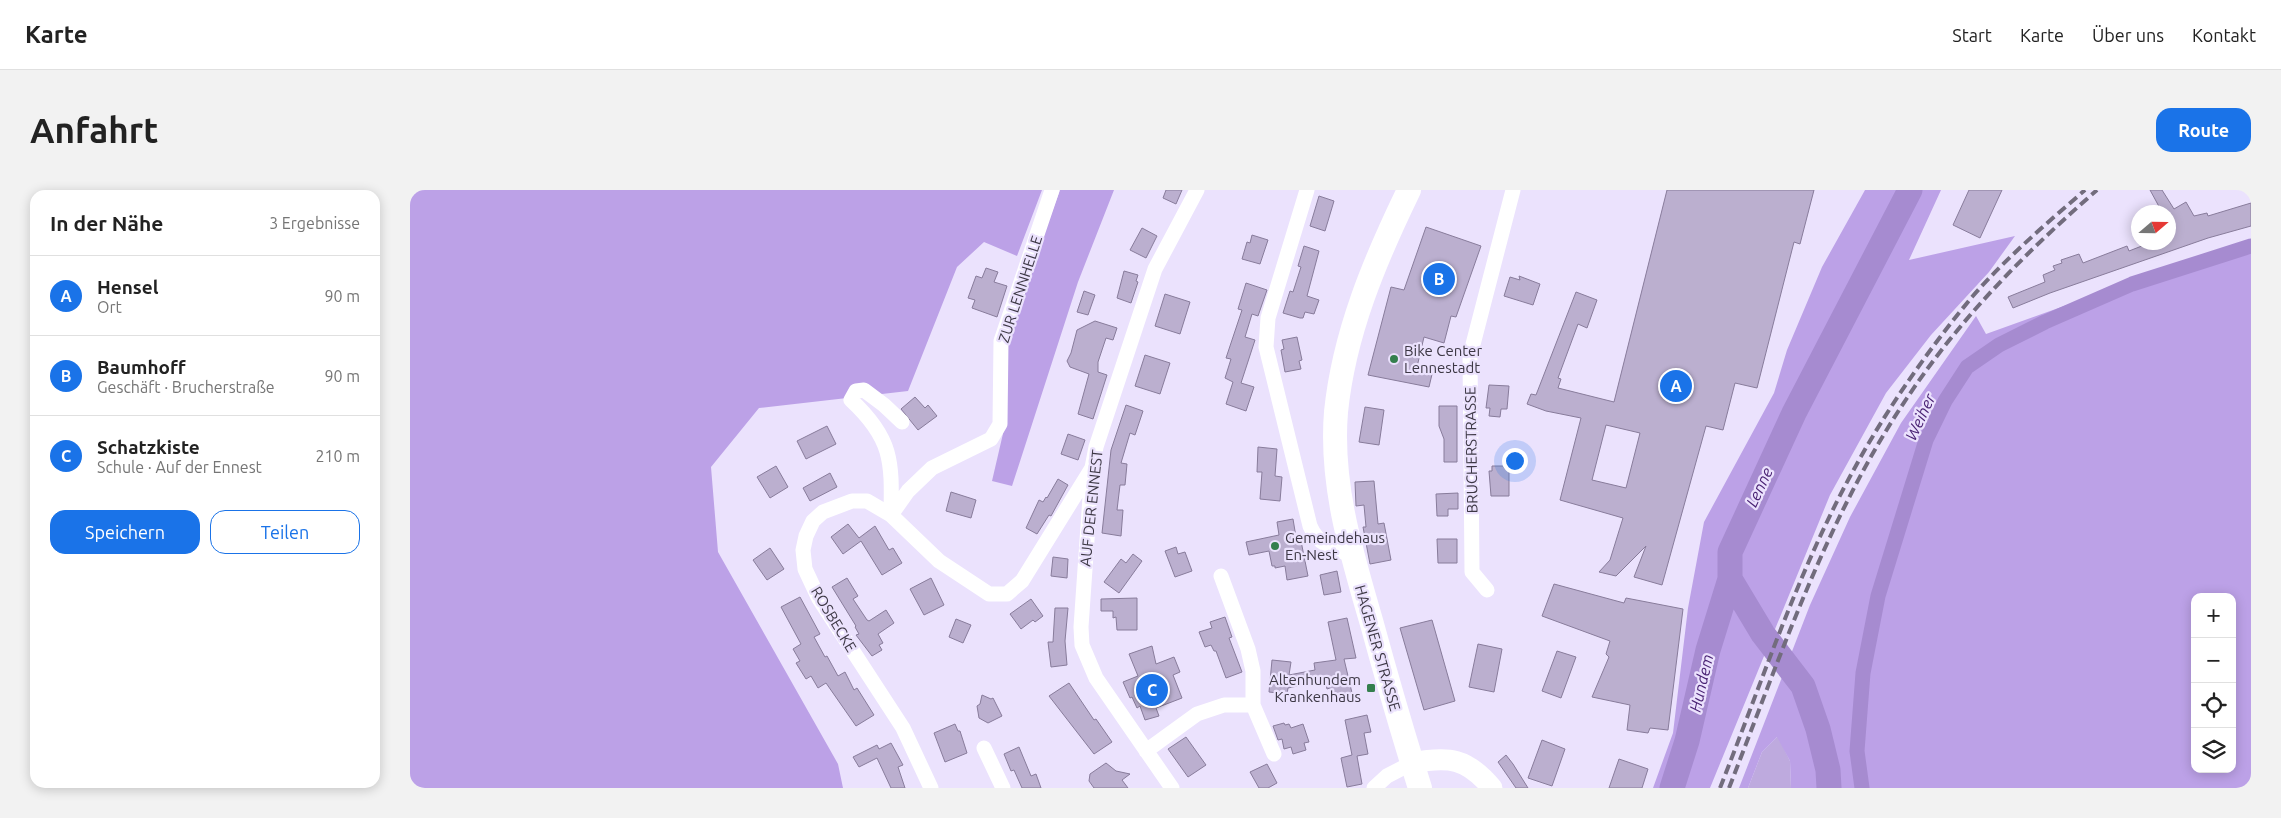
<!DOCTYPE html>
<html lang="de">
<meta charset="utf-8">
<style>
:root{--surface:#fff;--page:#f2f2f2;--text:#222;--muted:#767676;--line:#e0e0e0;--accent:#1a73e8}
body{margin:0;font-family:Ubuntu,sans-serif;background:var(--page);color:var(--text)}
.controls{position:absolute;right:15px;bottom:15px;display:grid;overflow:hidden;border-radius:10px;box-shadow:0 2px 12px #0003}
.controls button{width:45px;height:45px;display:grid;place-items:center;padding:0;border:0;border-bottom:1px solid var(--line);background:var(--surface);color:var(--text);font:25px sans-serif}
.compass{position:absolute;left:1721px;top:15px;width:45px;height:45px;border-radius:50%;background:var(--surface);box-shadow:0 2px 12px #0003;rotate:70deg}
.you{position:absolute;left:1104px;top:270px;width:18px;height:18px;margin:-12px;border:4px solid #fff;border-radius:50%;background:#1a73e8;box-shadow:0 0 0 8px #1a73e833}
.badge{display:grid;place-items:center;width:32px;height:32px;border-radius:50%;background:var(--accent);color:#fff;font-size:16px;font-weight:700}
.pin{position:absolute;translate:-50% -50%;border:2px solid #fff;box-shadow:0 1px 5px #0006}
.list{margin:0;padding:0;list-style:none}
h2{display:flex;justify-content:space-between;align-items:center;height:65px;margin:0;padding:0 20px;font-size:21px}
h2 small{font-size:16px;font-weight:400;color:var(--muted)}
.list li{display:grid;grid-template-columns:32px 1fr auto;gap:15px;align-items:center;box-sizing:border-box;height:80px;padding:0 20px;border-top:1px solid var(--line)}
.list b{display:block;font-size:19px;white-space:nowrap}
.list p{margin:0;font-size:16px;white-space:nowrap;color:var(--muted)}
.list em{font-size:16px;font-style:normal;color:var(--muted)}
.actions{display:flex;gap:10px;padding:15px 20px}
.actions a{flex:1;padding:11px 0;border:1px solid var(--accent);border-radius:15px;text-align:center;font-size:18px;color:var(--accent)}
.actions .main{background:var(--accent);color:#fff}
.icon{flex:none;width:28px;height:28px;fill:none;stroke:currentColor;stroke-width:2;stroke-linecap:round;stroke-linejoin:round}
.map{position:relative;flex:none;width:1841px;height:598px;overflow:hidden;border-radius:15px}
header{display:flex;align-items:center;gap:30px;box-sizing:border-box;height:70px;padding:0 25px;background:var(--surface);border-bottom:1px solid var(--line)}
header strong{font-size:24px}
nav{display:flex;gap:28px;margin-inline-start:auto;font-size:18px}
.intro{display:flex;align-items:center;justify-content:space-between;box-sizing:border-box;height:120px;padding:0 30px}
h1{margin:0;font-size:35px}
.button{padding:12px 22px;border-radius:15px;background:var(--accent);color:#fff;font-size:18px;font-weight:700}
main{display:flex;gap:30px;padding:0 30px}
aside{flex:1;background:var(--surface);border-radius:15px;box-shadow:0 2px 12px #0003}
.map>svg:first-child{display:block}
.green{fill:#beaade}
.forest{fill:#bca1e7;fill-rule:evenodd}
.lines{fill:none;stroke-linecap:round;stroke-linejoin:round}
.canal{stroke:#a68bd0;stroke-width:15}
.river{stroke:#a68bd0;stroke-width:25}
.building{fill:#bbafcf;stroke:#887c9b;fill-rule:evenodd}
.minor{stroke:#fff;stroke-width:15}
.secondary{stroke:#fff;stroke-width:21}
.primary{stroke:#fff;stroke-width:24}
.rail{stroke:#726c7d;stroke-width:4;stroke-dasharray:10 5;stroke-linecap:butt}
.poi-dot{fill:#347f4d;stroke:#ebe2fd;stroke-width:2}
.labels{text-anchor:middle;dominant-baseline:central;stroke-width:4.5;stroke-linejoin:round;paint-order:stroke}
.street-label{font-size:15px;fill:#3d3845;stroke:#ebe2fd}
.poi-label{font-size:15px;fill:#3d3845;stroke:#ebe2fd;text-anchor:start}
.water-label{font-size:16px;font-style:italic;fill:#4a2374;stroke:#ebe2fd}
</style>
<header>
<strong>Karte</strong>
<nav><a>Start</a><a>Karte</a><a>Über uns</a><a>Kontakt</a></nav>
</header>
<div class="intro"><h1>Anfahrt</h1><a class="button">Route</a></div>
<main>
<aside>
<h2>In der Nähe<small>3 Ergebnisse</small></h2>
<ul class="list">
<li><span class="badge">A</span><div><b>Hensel</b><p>Ort</p></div><em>90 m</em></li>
<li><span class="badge">B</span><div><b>Baumhoff</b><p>Geschäft · Brucherstraße</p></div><em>90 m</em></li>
<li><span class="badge">C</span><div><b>Schatzkiste</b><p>Schule · Auf der Ennest</p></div><em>210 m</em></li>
</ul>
<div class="actions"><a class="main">Speichern</a><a>Teilen</a></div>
</aside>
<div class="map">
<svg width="1841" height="598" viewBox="0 0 1841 598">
<rect width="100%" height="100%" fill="#ebe2fd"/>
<path class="green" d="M1368,546L1380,571L1381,598H1338L1352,562Z"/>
<path class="forest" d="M0,0H632L607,66L574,52L547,77L498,201L349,218L301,277L308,362L428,574L433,598H0Z
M650,0H704L668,92L602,296L582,291L595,235V151Z
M1455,0H1531L1499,70L1605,46L1579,82L1521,145L1476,203L1420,305L1300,598H1243L1263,543L1278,418L1294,332L1364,203L1377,160L1412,77Z
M1841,49V598H1381L1380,571L1367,547L1352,562L1338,598H1329L1400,415L1440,327L1491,233L1566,126L1576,144ZM1785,407H1822V579H1785Z"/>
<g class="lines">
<path class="canal" d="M1452,598L1447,561L1453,483L1468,406L1516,250L1535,211L1557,177L1589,155L1635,132L1722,94L1841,56"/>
<path class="river" d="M1262,598L1277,551L1298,460L1320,389
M1419,598L1418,580L1408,539L1393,496L1353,444L1320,389V362L1384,223L1500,0"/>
</g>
<path class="building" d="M756,0H772L766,14L753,8Z
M1257,0H1404L1390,54L1384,52L1347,198L1325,193L1313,240L1296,236L1252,395L1224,387L1236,356L1206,386L1189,382L1200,370L1213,328L1150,310L1171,228L1136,221L1117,214L1121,204L1126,205L1166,102L1187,110L1177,138L1168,134L1148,188L1151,189L1148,198L1204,212ZM1196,235L1230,243L1216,298L1182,290Z
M1559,0H1592L1570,48L1543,35Z
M1740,0H1752L1764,19L1776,12L1784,26L1797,23L1798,26L1841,13V36L1798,48L1640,103L1603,118L1598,107L1635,92L1633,85L1645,80L1643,76L1652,73L1651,70L1669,64L1673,73L1717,56L1719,61L1742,52H1758L1759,22H1752Z
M909,6L924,11L915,41L900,36Z
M1016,37L1071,56L1046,127L1041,126L1034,153L1014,147L1007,177L1023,180L1019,197L958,185L981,97L994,100Z
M732,38L747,46L736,68L720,60Z
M842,45L858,50L850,74L832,69L837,52L840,53Z
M894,56L909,61L897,106L909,110L904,124L895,122L893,128H890L873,123L880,101L883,102L891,77L888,76Z
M576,78L588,82L584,92L597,96L587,127L562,118L565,110L558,108L566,86L572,88Z
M714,81L728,85L726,91L728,92L721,113L707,108Z
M1109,86L1130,94L1123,115L1094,106L1100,87L1110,90Z
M836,93L857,100L848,126L842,124L835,147L845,150L831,193L844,197L836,221L816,214L823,192L815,188L821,169L816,168L832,120L828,119Z
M674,101L685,105L678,125L667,122Z
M755,104L780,112L770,144L745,136Z
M685,131L707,138L703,150L696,148L688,172V182L697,185L683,229L668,224L679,184L660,177L657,171L661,163L667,140Z
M887,147L892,170L889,171L891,179L875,182L871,160L874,159L872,150Z
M735,165L760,173L750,204L725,196Z
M1079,195L1099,196L1097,219H1091L1090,227L1079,226L1080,218H1076Z
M505,207L515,218L518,215L527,226L508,240L491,219Z
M716,215L733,221L725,245L720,243L711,273L717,274L715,295H710L707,320H713L711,346L692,343L701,260Z
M1029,216H1047V272H1034V249L1029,236Z
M955,217L974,220L969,255L949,252Z
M417,236L426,254L396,269L387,251Z
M658,244L675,250L668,270L651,264Z
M848,257L867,259L865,286L872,287L870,311L850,309L852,282H847Z
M366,276L378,297L360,308L347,287Z
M1082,276H1094V278L1099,279V306H1081L1079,281H1082Z
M420,283L427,297L400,311L393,298Z
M648,289L658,295L641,326L639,325L627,344L616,338L629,310L633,312L636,307L637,308Z
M964,291L968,334L974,333L981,370L960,374L953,337H956L954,315L946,316L945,292Z
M541,302L566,310L561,328L536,321Z
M1048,303V319H1038V326H1027L1026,304Z
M883,329L886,347L890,346L898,386L877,390L875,376L865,378V376H862L859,361L839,365L836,352L869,345L867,332Z
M438,334L449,348L465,336L479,360L483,358L492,373L472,385L451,351L433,364L421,347Z
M1027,349H1047V373H1028Z
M766,357L768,364L775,362L782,381L765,387L755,361Z
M360,358L374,379L357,390L343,370Z
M723,364L732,371L709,403L694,392L711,369L716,373Z
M643,367L658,369L657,388L641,386Z
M927,381L931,402L914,405L910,385Z
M437,388L448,406L443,409L457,430L459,431L476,420L484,433L468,444L473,453L469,455L472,460L462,466L446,445L449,444L445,437L446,436L422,397Z
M521,388L534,415L514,425L500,399Z
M1144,394L1214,413L1216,408L1273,419L1258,540L1240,538L1238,543L1217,540L1220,515L1182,507L1199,467L1196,464L1200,451L1132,426Z
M390,407L410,444L404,447L415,467L417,466L428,486L435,482L444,500L447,498L464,525L446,536L416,493L408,498L401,486L396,489L386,473L390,471L383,459L391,454L371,417Z
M727,408V440H707L706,427L703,428V421H691V409Z
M621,409L633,426L625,432L623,430L611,439L600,424Z
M645,418H658L655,451L657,475L641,477L638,452H643Z
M815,427L822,447L819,448L832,482L816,488L806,461H804L801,455L795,457L789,442L802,438L800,432Z
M937,428L946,468L934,469L942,503L923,508L920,498L917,499L915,490L878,498L877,504L859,502L862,470L881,472L879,485L905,480L904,473L926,470L918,432Z
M546,429L561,435L553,453L539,447Z
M1022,430L1045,511L1014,520L990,438Z
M1068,454L1092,459L1084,502L1059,497Z
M742,456L746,474L764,467L770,482L763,485L772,508L746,518L749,526L735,530L730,516L727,518L722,507L720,508L713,492L728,486L719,464Z
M1147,461L1166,467L1151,508L1132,501Z
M659,493L684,530L686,529L702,552L684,564L639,506Z
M572,505L581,509L583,508L592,526L578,533L569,528L567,516L570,514Z
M957,525L961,542L954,543L958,564L947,566L952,594L937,597L931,568L942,565L935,530Z
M874,533L875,535L879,534L881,538L893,534L899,552L894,553L896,560L883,564L881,557L874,559L872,549L868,550L863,536Z
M545,534L548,541H550L557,563L535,572L524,543Z
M776,547L796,575L778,587L758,559Z
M1132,550L1155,559L1142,596L1118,588Z
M481,553L493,575L488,577L495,598H481L467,568L449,577L443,567L467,555L469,559Z
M609,557L621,586L626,584L631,598H612L604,580L601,581L594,564Z
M1096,565L1103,574L1118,598H1106L1088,572Z
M1209,569L1238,579L1232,598H1199Z
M696,573L706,581L720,584L712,590L718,598H684L679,591L680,584Z
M857,574L867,593L858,598H849L840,582Z"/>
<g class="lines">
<path class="minor" d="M897,0L858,128L856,157L900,336C908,355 924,359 942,365
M481,325L498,301L522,278L581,249L590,234L591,151L642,0
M481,325C482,272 483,249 441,210L446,201L454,200L474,215L492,232
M811,386L838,459L843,481V515L864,564
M1077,400L1062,382L1060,166L1103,0
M574,558L593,598
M736,561L787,524L814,515H843
M521,598L493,538L409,409L395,379L393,360L396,346L403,331L413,322L442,311H457L481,325L529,371L579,404H597L612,391L682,278
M762,598L686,488L672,455L671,437L682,278L686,257L745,79L787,0
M964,598L977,586L1002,573"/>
<path class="secondary" d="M1002,573C1039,566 1057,568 1082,598"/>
<path class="primary" d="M999,0C965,70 934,143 926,222C920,295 942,365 962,434C977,489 993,544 1010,598"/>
<path class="rail" d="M1310,598C1352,492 1388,381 1443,281C1476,220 1518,160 1562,107C1596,68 1636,34 1675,0
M1319,598C1371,465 1417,327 1497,208C1551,127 1614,64 1687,0"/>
</g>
<g class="poi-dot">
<circle cx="984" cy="169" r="5"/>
<circle cx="865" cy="356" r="5"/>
<rect x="956" y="493" width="10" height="10" rx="2.5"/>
</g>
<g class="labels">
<g class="street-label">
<text transform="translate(610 99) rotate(-72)">ZUR LENNHELLE</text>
<text transform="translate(1061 260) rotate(-91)">BRUCHERSTRASSE</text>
<text transform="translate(681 318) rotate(-84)">AUF DER ENNEST</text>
<text transform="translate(424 429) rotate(59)">ROSBECKE</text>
<text transform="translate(968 458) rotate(74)">HAGENER STRASSE</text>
</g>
<g class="poi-label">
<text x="994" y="160">Bike Center<tspan x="994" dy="17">Lennestadt</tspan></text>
<text x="875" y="347">Gemeindehaus<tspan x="875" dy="17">En-Nest</tspan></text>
<text x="951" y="489" text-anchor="end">Altenhundem<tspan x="951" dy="17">Krankenhaus</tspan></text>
</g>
<g class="water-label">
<text transform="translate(1510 227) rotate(-65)">Weiher</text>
<text transform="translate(1349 297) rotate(-65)">Lenne</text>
<text transform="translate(1291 493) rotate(-77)">Hundem</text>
</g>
</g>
</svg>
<div class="controls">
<button>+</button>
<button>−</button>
<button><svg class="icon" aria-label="locate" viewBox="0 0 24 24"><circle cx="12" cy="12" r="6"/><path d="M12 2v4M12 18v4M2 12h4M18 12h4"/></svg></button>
<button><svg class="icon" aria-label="layers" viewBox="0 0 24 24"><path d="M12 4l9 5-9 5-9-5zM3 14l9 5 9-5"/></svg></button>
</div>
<svg class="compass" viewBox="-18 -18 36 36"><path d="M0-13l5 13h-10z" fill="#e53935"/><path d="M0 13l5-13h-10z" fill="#767676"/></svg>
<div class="you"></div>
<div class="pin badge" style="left:1266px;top:196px">A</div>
<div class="pin badge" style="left:1029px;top:89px">B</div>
<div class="pin badge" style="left:742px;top:500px">C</div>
</div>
</main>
